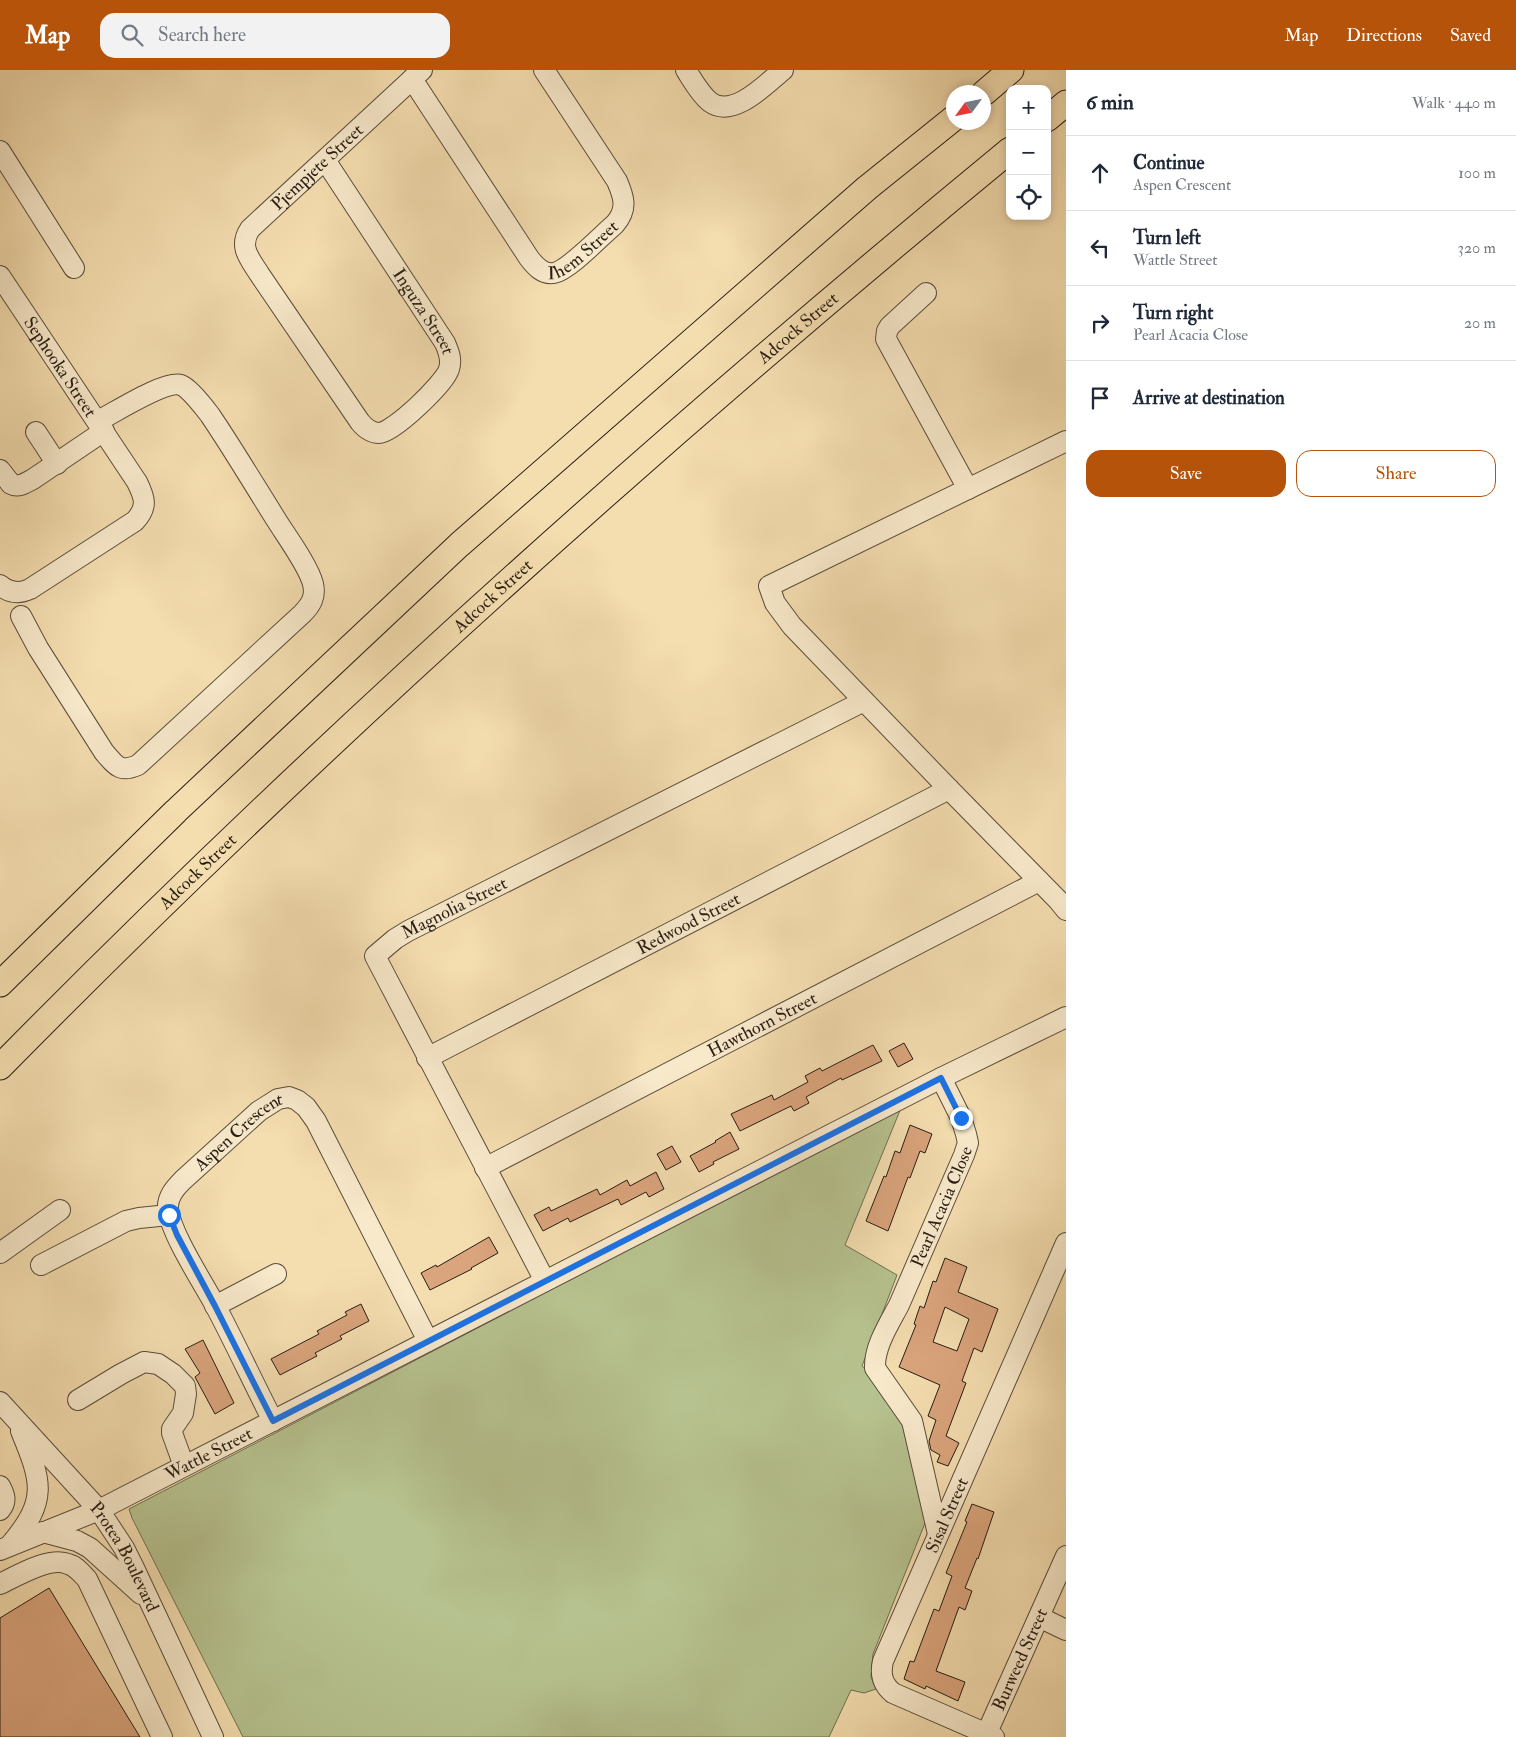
<!DOCTYPE html>
<meta charset="utf-8">
<style>
:root{--surface:#fff;--page:#f2f2f3;--text:#1f2937;--muted:#747a83;--line:#e0e1e3;--accent:#b45309}
body{margin:0;font-family:"IM FELL Double Pica",serif;background:var(--page);color:var(--text)}
.controls{position:absolute;right:15px;top:15px;display:grid;overflow:hidden;border-radius:10px;box-shadow:0 2px 8px #0003}
.controls button{width:45px;height:45px;display:grid;place-items:center;padding:0;border:0;border-bottom:1px solid var(--line);background:var(--surface);color:var(--text);font:25px sans-serif}
.compass{position:absolute;left:946px;top:15px;width:45px;height:45px;border-radius:50%;background:var(--surface);box-shadow:0 2px 8px #0003;rotate:237deg}
.stop{position:absolute;width:15px;height:15px;margin:-11px;border:4px solid #1a73e8;border-radius:50%;background:#fff}
.stop.end{background:#1a73e8;border-color:#fff;box-shadow:0 1px 5px #0008}
.list{margin:0;padding:0;list-style:none}
h2{display:flex;justify-content:space-between;align-items:center;height:65px;margin:0;padding:0 20px;font-size:21px}
h2 small{font-size:16px;font-weight:400;color:var(--muted)}
.list li{display:grid;grid-template-columns:32px 1fr auto;gap:15px;align-items:center;box-sizing:border-box;height:75px;padding:0 20px;border-top:1px solid var(--line)}
.list b{display:block;font-size:19px;white-space:nowrap}
.list p{margin:0;font-size:16px;white-space:nowrap;color:var(--muted)}
.list em{font-size:16px;font-style:normal;color:var(--muted)}
.actions{display:flex;gap:10px;padding:15px 20px}
.actions a{flex:1;padding:11px 0;border:1px solid var(--accent);border-radius:15px;text-align:center;font-size:18px;color:var(--accent)}
.actions .main{background:var(--accent);color:#fff}
.icon{flex:none;width:28px;height:28px;fill:none;stroke:currentColor;stroke-width:2;stroke-linecap:round;stroke-linejoin:round}
.map{position:relative;flex:none;width:1066px;height:1667px;overflow:hidden}
header{display:flex;align-items:center;gap:30px;box-sizing:border-box;height:70px;padding:0 25px;background:var(--accent);color:#fff}
header strong{font-size:24px}
nav{display:flex;gap:28px;margin-inline-start:auto;font-size:18px}
.search{width:350px;height:45px;background:var(--page);display:flex;align-items:center;gap:12px;box-sizing:border-box;padding:0 18px;border-radius:15px;color:var(--muted);font-size:19px}
main{display:flex}
aside{flex:1;background:var(--surface)}
.map>svg:first-child{display:block}
.green{fill:#b6c28f;stroke:#6e7052}
.building{fill:#daa47c;stroke:#271d14;fill-rule:evenodd}
.lines{fill:none;stroke-linecap:round;stroke-linejoin:round}
.minor-casing{stroke:#5a4d3b;stroke-width:22}
.major-casing{stroke:#271d14;stroke-width:27}
.minor{stroke:#f8e9cb;stroke-width:20}
.major{stroke:#f4ddaf;stroke-width:25}
.route{stroke:#1a73e8;stroke-width:6}
.labels{text-anchor:middle;dominant-baseline:central;stroke-width:5;stroke-linejoin:round;paint-order:stroke}
.street-label{font-size:18px;fill:#271d14;stroke:#f8e9cb}
</style>
<header>
<strong>Map</strong>
<div class="search"><svg class="icon" aria-label="search" viewBox="0 0 24 24"><circle cx="10" cy="10" r="6"/><path d="M15 15l6 6"/></svg>Search here</div>
<nav><a>Map</a><a>Directions</a><a>Saved</a></nav>
</header>
<main>
<div class="map">
<svg width="1066" height="1667" viewBox="0 0 1066 1667">
<rect width="100%" height="100%" fill="#f4ddaf"/>
<filter id="stains"><feTurbulence type="fractalNoise" baseFrequency=".004" numOctaves="4"/><feColorMatrix values="0 0 0 0 .2 0 0 0 0 .09 0 0 0 0 .02 0 0 0 .5 -.17"/></filter>
<radialGradient id="worn" r=".72"><stop offset=".6" stop-color="#630" stop-opacity="0"/><stop offset="1" stop-color="#630" stop-opacity=".3"/></radialGradient>
<path class="green" d="M901,1038L845,1175L897,1205L862,1296L878,1310L911,1358L931,1438L873,1584L871,1607L876,1619L864,1623L851,1620L829,1667H243L132,1448L129,1439Z"/>
<path class="building" d="M904,973L913,989L898,997L889,981Z
M873,975L882,991L842,1010L841,1008L806,1027L809,1033L794,1041L791,1036L740,1061L731,1044L772,1025L774,1030L808,1012L805,1006L820,998L822,1001Z
M910,1055L932,1064L925,1083L920,1081L910,1108L908,1107L888,1161L866,1151L884,1106L886,1107L895,1081L900,1083Z
M730,1062L739,1079L713,1092L714,1094L699,1102L690,1086L716,1072L715,1071Z
M672,1076L681,1092L666,1100L657,1084Z
M656,1102L664,1119L649,1127L646,1122L621,1135L618,1129L570,1152L568,1148L543,1161L534,1145L549,1137L551,1141L597,1119L600,1125L627,1110L630,1116Z
M489,1167L498,1183L471,1198L472,1199L430,1220L421,1203L436,1195L437,1197Z
M945,1188L967,1197L958,1222L998,1239L982,1282L974,1278L962,1311L966,1313L946,1366L959,1373L948,1396L937,1392L940,1385L931,1380L929,1371L936,1350L928,1346L940,1315L899,1297L916,1255L914,1254L920,1236L924,1238L933,1211L936,1212ZM945,1237L969,1249L957,1281L933,1272Z
M361,1234L369,1251L340,1266L342,1269L315,1283L317,1286L280,1305L271,1289L319,1264L317,1261L347,1245L345,1242Z
M203,1270L234,1333L215,1344L195,1307L200,1303L185,1279Z
M972,1434L994,1442L978,1489L977,1488L965,1518L972,1521L965,1540L959,1537L936,1601L965,1612L958,1631L926,1616L925,1619L904,1609L910,1591L914,1592L934,1539L939,1541L952,1506L946,1503L967,1452L965,1451Z
M49,1518L140,1667H0V1548Z"/>
<g class="lines">
<g class="minor-casing">
<g id="minor">
<path d="M686,0C693,11 700,24 710,32C733,49 766,14 783,0"/>
<path id="s1" d="M412,9L529,188C535,196 543,205 554,203C569,200 602,165 615,154C628,139 624,127 617,111L544,0"/>
<path d="M0,81L74,198"/>
<path id="s2" d="M325,90L445,273C449,282 452,290 449,299C445,313 393,363 379,363C371,363 365,358 360,352L260,205C250,189 238,177 250,159L422,0"/>
<path id="s3" d="M0,206L137,412C145,428 148,437 135,451L30,519C19,524 9,523 0,515"/>
<path d="M926,223L890,256L887,261L886,269L968,419"/>
<path d="M36,362L57,394"/>
<path d="M1066,371L769,516L775,533L792,556L949,719L1058,830L1066,840"/>
<path d="M0,400L11,414C18,418 26,413 33,409L104,361"/>
<path d="M21,546L38,578L104,682C116,696 120,703 138,695L302,544C311,535 316,527 313,514C309,497 287,467 277,451C255,416 233,379 210,345C204,337 189,318 181,315C165,310 114,343 98,351"/>
<path id="s4" d="M427,988L949,719"/>
<path id="s5" d="M485,1098L1039,811"/>
<path d="M0,1183L60,1140"/>
<path d="M41,1195L126,1151L139,1148L169,1145"/>
<path id="s6" d="M545,1211L375,886L395,869L408,861L864,631"/>
<path d="M215,1236L276,1204"/>
<path d="M78,1330L121,1304L144,1292L158,1294L173,1304L185,1316L186,1324L183,1343L172,1359V1363L184,1396"/>
<path id="s7" d="M0,1332L99,1440L124,1478L134,1498L213,1667"/>
<path id="s8" d="M273,1351C253,1312 235,1273 215,1235C202,1211 171,1164 168,1139C167,1127 175,1118 183,1110L259,1041L278,1029L289,1027L297,1030L306,1037L316,1051L428,1271"/>
<path d="M0,1416C5,1425 7,1432 0,1440"/>
<path d="M43,1462L77,1471L90,1478L141,1524"/>
<path id="s9" d="M938,1464L912,1351L875,1298C874,1277 889,1254 899,1235L964,1085L968,1073L966,1064L961,1048L941,1008"/>
<path d="M11,1474C48,1430 42,1412 21,1361"/>
<path id="s10" d="M0,1480L99,1440L941,1008L1066,947"/>
<path d="M0,1514C17,1506 50,1486 68,1494C76,1496 81,1503 87,1509L162,1667"/>
<path d="M1039,1547L1066,1560"/>
<path id="s11" d="M985,1667L1066,1486"/>
<path id="s12" d="M994,1667L893,1623C882,1614 880,1604 883,1591L1066,1173"/>
</g>
</g>
<g class="major-casing">
<g id="major">
<path d="M984,23L1011,0"/>
<path d="M1047,49L1066,33"/>
<path d="M0,914L176,741L459,475L867,118L954,48"/>
<path id="s13" d="M0,997C319,673 659,369 1010,80"/>
</g>
</g>
<use href="#minor" class="minor"/>
<use href="#major" class="major"/>
</g>
<g class="lines">
<path class="route" d="M169,1145L177,1165L215,1236L273,1351L941,1008L961,1048"/>
</g>
<g class="labels">
<g class="street-label">
<text stroke="none"><textPath href="#s2" startOffset="685">Pjempjete Street</textPath></text>
<text stroke="none"><textPath href="#s1" startOffset="281">Ihem Street</textPath></text>
<text stroke="none"><textPath href="#s2" startOffset="181">Inguza Street</textPath></text>
<text stroke="none"><textPath href="#s13" startOffset="1088">Adcock Street</textPath></text>
<text stroke="none"><textPath href="#s3" startOffset="109">Sephooka Street</textPath></text>
<text stroke="none"><textPath href="#s13" startOffset="682">Adcock Street</textPath></text>
<text stroke="none"><textPath href="#s13" startOffset="278">Adcock Street</textPath></text>
<text stroke="none"><textPath href="#s6" startOffset="460">Magnolia Street</textPath></text>
<text stroke="none"><textPath href="#s4" startOffset="294">Redwood Street</textPath></text>
<text stroke="none"><textPath href="#s5" startOffset="312">Hawthorn Street</textPath></text>
<text stroke="none"><textPath href="#s8" startOffset="345">Aspen Crescent</textPath></text>
<text stroke="none"><textPath href="#s9" startOffset="356">Pearl Acacia Close</textPath></text>
<text stroke="none"><textPath href="#s10" startOffset="230">Wattle Street</textPath></text>
<text stroke="none"><textPath href="#s12" startOffset="305">Sisal Street</textPath></text>
<text stroke="none"><textPath href="#s7" startOffset="200">Protea Boulevard</textPath></text>
<text stroke="none"><textPath href="#s11" startOffset="85">Burweed Street</textPath></text>
</g>
</g>
<rect width="100%" height="100%" filter="url(#stains)"/>
<rect width="100%" height="100%" fill="url(#worn)"/>
</svg>
<div class="controls">
<button>+</button>
<button>−</button>
<button><svg class="icon" aria-label="locate" viewBox="0 0 24 24"><circle cx="12" cy="12" r="6"/><path d="M12 2v4M12 18v4M2 12h4M18 12h4"/></svg></button>
</div>
<svg class="compass" viewBox="-18 -18 36 36"><path d="M0-13l5 13h-10z" fill="#e53935"/><path d="M0 13l5-13h-10z" fill="#747a83"/></svg>
<div class="stop" style="left:169px;top:1145px"></div>
<div class="stop end" style="left:961px;top:1048px"></div>
</div>
<aside>
<h2>6 min<small>Walk · 440 m</small></h2>
<ul class="list">
<li><svg class="icon" aria-label="ahead" viewBox="0 0 24 24"><path d="M12 20V5M6 11l6-6 6 6"/></svg><div><b>Continue</b><p>Aspen Crescent</p></div><em>100 m</em></li>
<li><svg class="icon" aria-label="left" viewBox="0 0 24 24"><path d="M17 20v-9H6M10 6l-5 5 5 5"/></svg><div><b>Turn left</b><p>Wattle Street</p></div><em>320 m</em></li>
<li><svg class="icon" aria-label="right" viewBox="0 0 24 24"><path d="M7 20v-9h11M14 6l5 5-5 5"/></svg><div><b>Turn right</b><p>Pearl Acacia Close</p></div><em>20 m</em></li>
<li><svg class="icon" aria-label="arrive" viewBox="0 0 24 24"><path d="M6 21V4h12l-3 4 3 4H6"/></svg><div><b>Arrive at destination</b></div></li>
</ul>
<div class="actions"><a class="main">Save</a><a>Share</a></div>
</aside>
</main>
